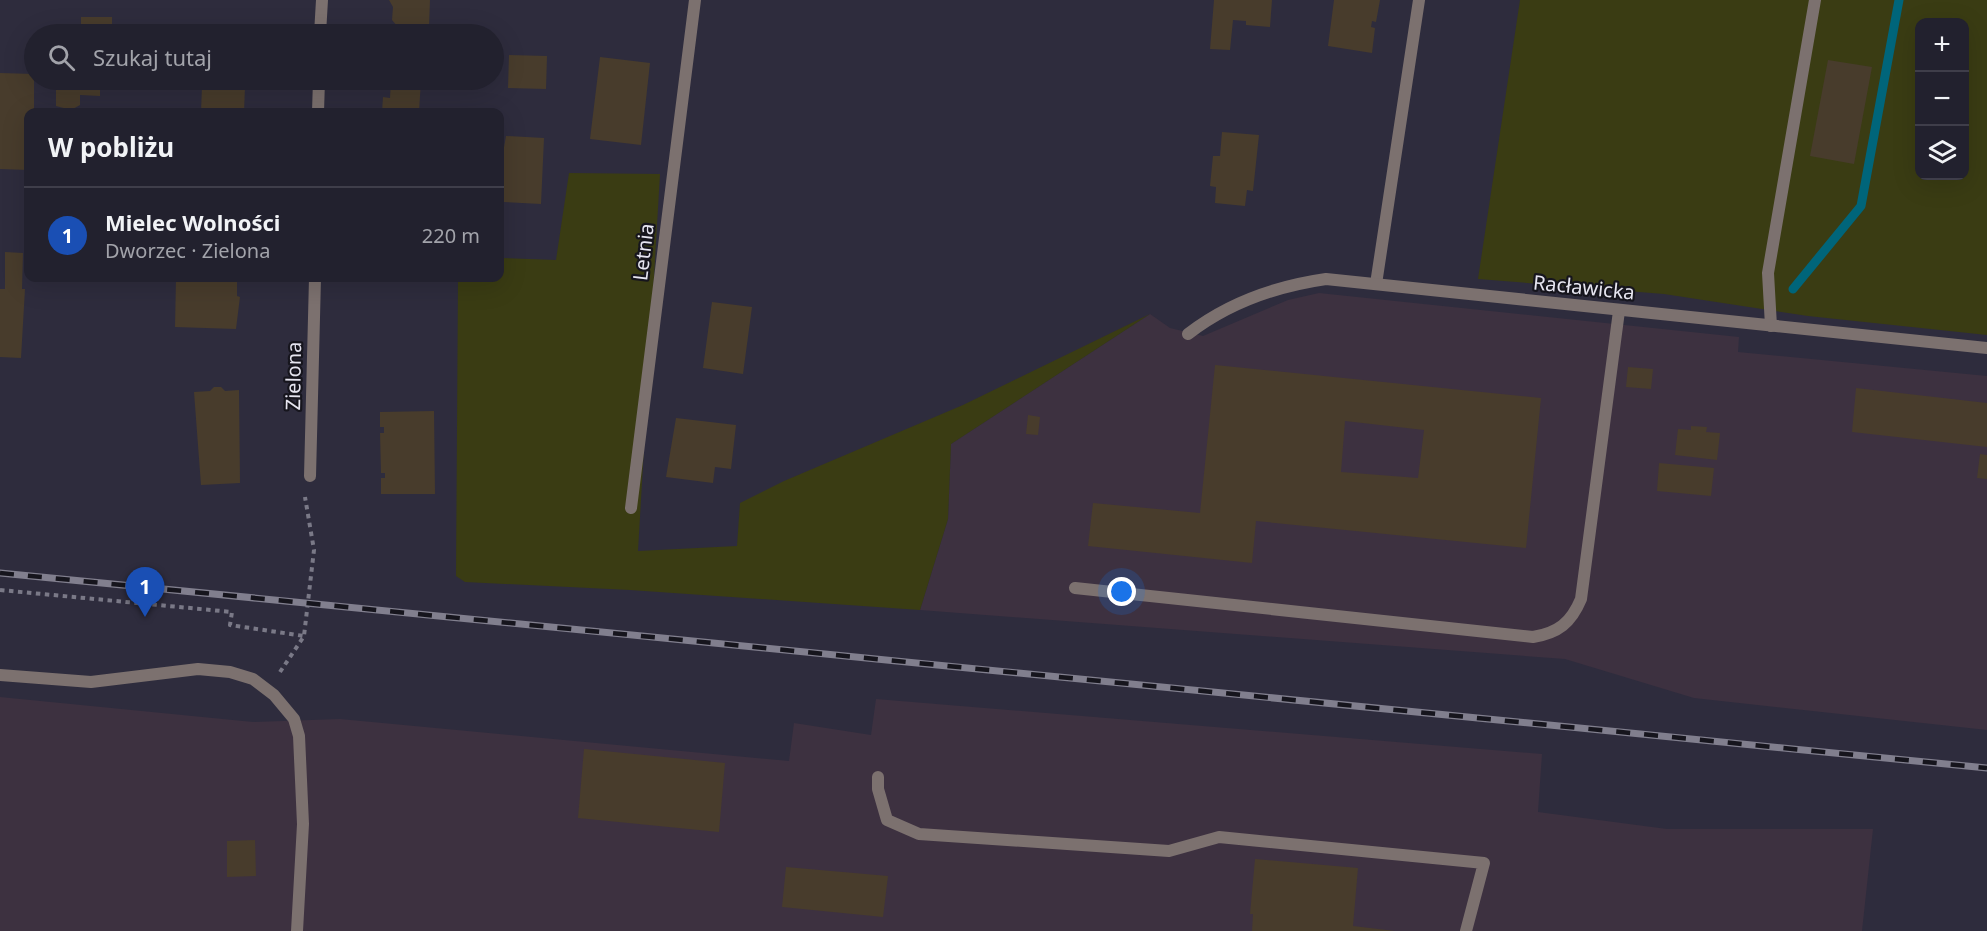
<!DOCTYPE html>
<html lang="pl">
<meta charset="utf-8">
<style>
:root{--surface:#22212e;--page:#2e2e3a;--text:#f1f3f6;--muted:#a2a3aa;--line:#3f3e4a;--accent:#db2777}
body{margin:0;font-family:"Noto Sans",sans-serif;background:var(--page);color:var(--text)}
.controls{position:absolute;right:18px;top:18px;display:grid;overflow:hidden;border-radius:12px;box-shadow:0 6px 24px #0002}
.controls button{width:54px;height:54px;display:grid;place-items:center;padding:0;border:0;border-bottom:2px solid var(--line);background:var(--surface);color:var(--text);font:30px sans-serif}
.you{position:absolute;left:1122px;top:592px;width:21px;height:21px;margin:-15px;border:4px solid #fff;border-radius:50%;background:#1a73e8;box-shadow:0 0 0 9px #1a73e833}
.badge{display:grid;place-items:center;width:39px;height:39px;border-radius:50%;background:var(--accent);color:#fff;font-size:20px;font-weight:700}
.pin{position:absolute;translate:-50% -50px;filter:drop-shadow(0 2px 3px #0008)}
.pin::after{content:'';position:absolute;top:32px;width:21px;height:18px;background:inherit;clip-path:polygon(0 0,100% 0,50% 100%)}
.list{margin:0;padding:0;list-style:none}
h2{display:flex;justify-content:space-between;align-items:center;height:78px;margin:0;padding:0 24px;font-size:26px}
h2 small{font-size:20px;font-weight:400;color:var(--muted)}
.list li{display:grid;grid-template-columns:39px 1fr auto;gap:18px;align-items:center;box-sizing:border-box;height:96px;padding:0 24px;border-top:2px solid var(--line)}
.list b{display:block;font-size:22px;white-space:nowrap}
.list p{margin:0;font-size:20px;white-space:nowrap;color:var(--muted)}
.list em{font-size:20px;font-style:normal;color:var(--muted)}
.icon{flex:none;width:33px;height:33px;fill:none;stroke:currentColor;stroke-width:2;stroke-linecap:round;stroke-linejoin:round}
.map{position:relative;flex:none;width:1987px;height:931px;overflow:hidden}
.search{position:absolute;background:var(--surface);box-shadow:0 6px 24px #0002;left:24px;top:24px;width:480px;height:66px;display:flex;align-items:center;gap:15px;box-sizing:border-box;padding:0 21px;border-radius:33px;color:var(--muted);font-size:22px}
.panel{position:absolute;background:var(--surface);box-shadow:0 6px 24px #0002;left:24px;top:108px;width:480px;height:174px;border-radius:12px}
.map>svg:first-child{display:block}
.industrial{fill:#3d3140}
.green{fill:#3a3c13;fill-rule:evenodd}
.lines{fill:none;stroke-linecap:round;stroke-linejoin:round}
.stream{stroke:#00657a;stroke-width:9}
.building{fill:#483c2c;fill-rule:evenodd}
.path{stroke:#7a7987;stroke-width:4;stroke-dasharray:4.5 4.5;stroke-linecap:butt}
.lane{stroke:#7c716f;stroke-width:12}
.street{stroke:#7c716f;stroke-width:12}
.rail-casing{stroke:#817f8e;stroke-width:7}
.rail{stroke:#16151d;stroke-width:4.5;stroke-dasharray:14;stroke-linecap:butt}
.labels{text-anchor:middle;dominant-baseline:central;stroke-width:4.5;stroke-linejoin:round;paint-order:stroke}
.street-label{font-size:20px;fill:#e6e5f0;stroke:#16151d}
</style>
<div class="map">
<svg width="1987" height="931" viewBox="0 0 1987 931">
<rect width="100%" height="100%" fill="#2e2c3d"/>
<path class="industrial" d="M1319,293L1739,337L1738,352L1987,376V730L1694,698L1565,659L920,610L948,519L951,444L1150,314L1170,328L1203,336L1288,300Z
M0,697L253,722L340,719L789,761L794,723L871,735L876,699L1542,754L1538,812L1667,829H1873L1862,931H0Z"/>
<path class="green" d="M1520,0H1987V335L1808,316L1664,294L1478,279ZM1920,22H1964V176H1920Z
M569,173L660,174L638,551L737,546L740,503L784,481L963,405L1150,314L951,444L948,519L920,610L630,590L465,582L456,576L458,278H500V258L556,260Z"/>
<g class="lines">
<path class="stream" d="M1793,289L1861,206L1899,0"/>
</g>
<path class="building" d="M389,0H430L429,28L398,27L392,20L393,7Z
M1214,0H1272L1270,27L1246,25V21L1233,20L1230,50L1210,49Z
M1334,0H1380L1376,22L1372,21L1371,27L1375,28L1372,53L1328,46Z
M81,17H112V34H81Z
M509,55L547,56L546,89L508,88Z
M600,57L650,63L641,145L590,139Z
M1828,60L1872,67L1854,164L1810,156Z
M0,73L34,74V112H28V170L0,169Z
M56,80H100V96L80,95V105L71,110L56,106Z
M391,80H421L419,112H382L383,97L390,98Z
M202,86L245,87L244,112H201Z
M1222,132L1259,135L1253,191L1247,190L1245,206L1215,203L1216,187L1210,186L1213,156H1220Z
M506,136L544,138L541,204L503,202V153Z
M5,252L23,253L22,289H25L21,358L0,357V289H5Z
M176,278H237V296L240,297L236,329L175,327Z
M712,302L752,307L743,374L703,368Z
M1215,365L1541,398L1526,548L1256,521L1252,563L1088,546L1093,503L1200,513ZM1345,421L1424,430L1418,478L1341,472Z
M1628,367L1653,369L1651,389L1626,387Z
M214,387H221L225,391L239,390L240,483L201,485L194,392L210,391Z
M1856,388L1987,403V447L1852,432Z
M434,411L435,494H381V478H385V473H381L380,433H384V427H380V412Z
M1028,415L1040,417L1038,435L1026,434Z
M676,418L736,425L731,469L715,467L713,483L666,477Z
M1691,426L1707,427L1706,432L1720,433L1717,460L1675,455L1678,429L1691,430Z
M1980,454L1987,455V479L1977,478Z
M1659,463L1714,468L1711,496L1657,491Z
M584,749L725,763L719,832L578,818Z
M255,840L256,876L227,877V841Z
M1255,859L1358,868L1353,926L1395,931H1252L1253,914H1250Z
M786,867L888,876L883,917L782,907Z"/>
<g class="lines">
<path class="path" d="M0,590L232,612L230,625L304,636
M280,672L304,636L314,550L305,497"/>
<path class="lane" d="M1376,284L1419,0
M1771,326L1768,273L1815,0
M1075,588L1533,637C1558,633 1571,623 1581,599L1619,311
M0,675L91,682L198,669L230,672L253,679L274,695L294,719L299,736L303,824L297,931
M878,777V789L887,820L919,834L1169,851L1219,837L1484,863L1466,931"/>
<path class="street" d="M320,34L322,0
M318,112L319,80
M1188,334C1228,303 1277,286 1326,279L1987,348
M310,476L315,278
M631,508L695,0"/>
<g class="rail-casing">
<path id="rail" d="M0,573L1987,768"/>
</g>
<use href="#rail" class="rail"/>
</g>
<g class="labels">
<g class="street-label">
<text transform="translate(643 252) rotate(-83)">Letnia</text>
<text transform="translate(1584 287) rotate(6)">Racławicka</text>
<text transform="translate(293 376) rotate(-89)">Zielona</text>
</g>
</g>
</svg>
<div class="controls">
<button>+</button>
<button>−</button>
<button><svg class="icon" aria-label="layers" viewBox="0 0 24 24"><path d="M12 4l9 5-9 5-9-5zM3 14l9 5 9-5"/></svg></button>
</div>
<div class="you"></div>
<div class="pin badge" style="left:145px;top:617px;background:#1a4fb4">1</div>
<div class="search"><svg class="icon" aria-label="search" viewBox="0 0 24 24"><circle cx="10" cy="10" r="6"/><path d="M15 15l6 6"/></svg>Szukaj tutaj</div>
<section class="panel">
<h2>W pobliżu<small></small></h2>
<ul class="list">
<li><span class="badge" style="background:#1a4fb4">1</span><div><b>Mielec Wolności</b><p>Dworzec · Zielona</p></div><em>220 m</em></li>
</ul>
</section>
</div>
